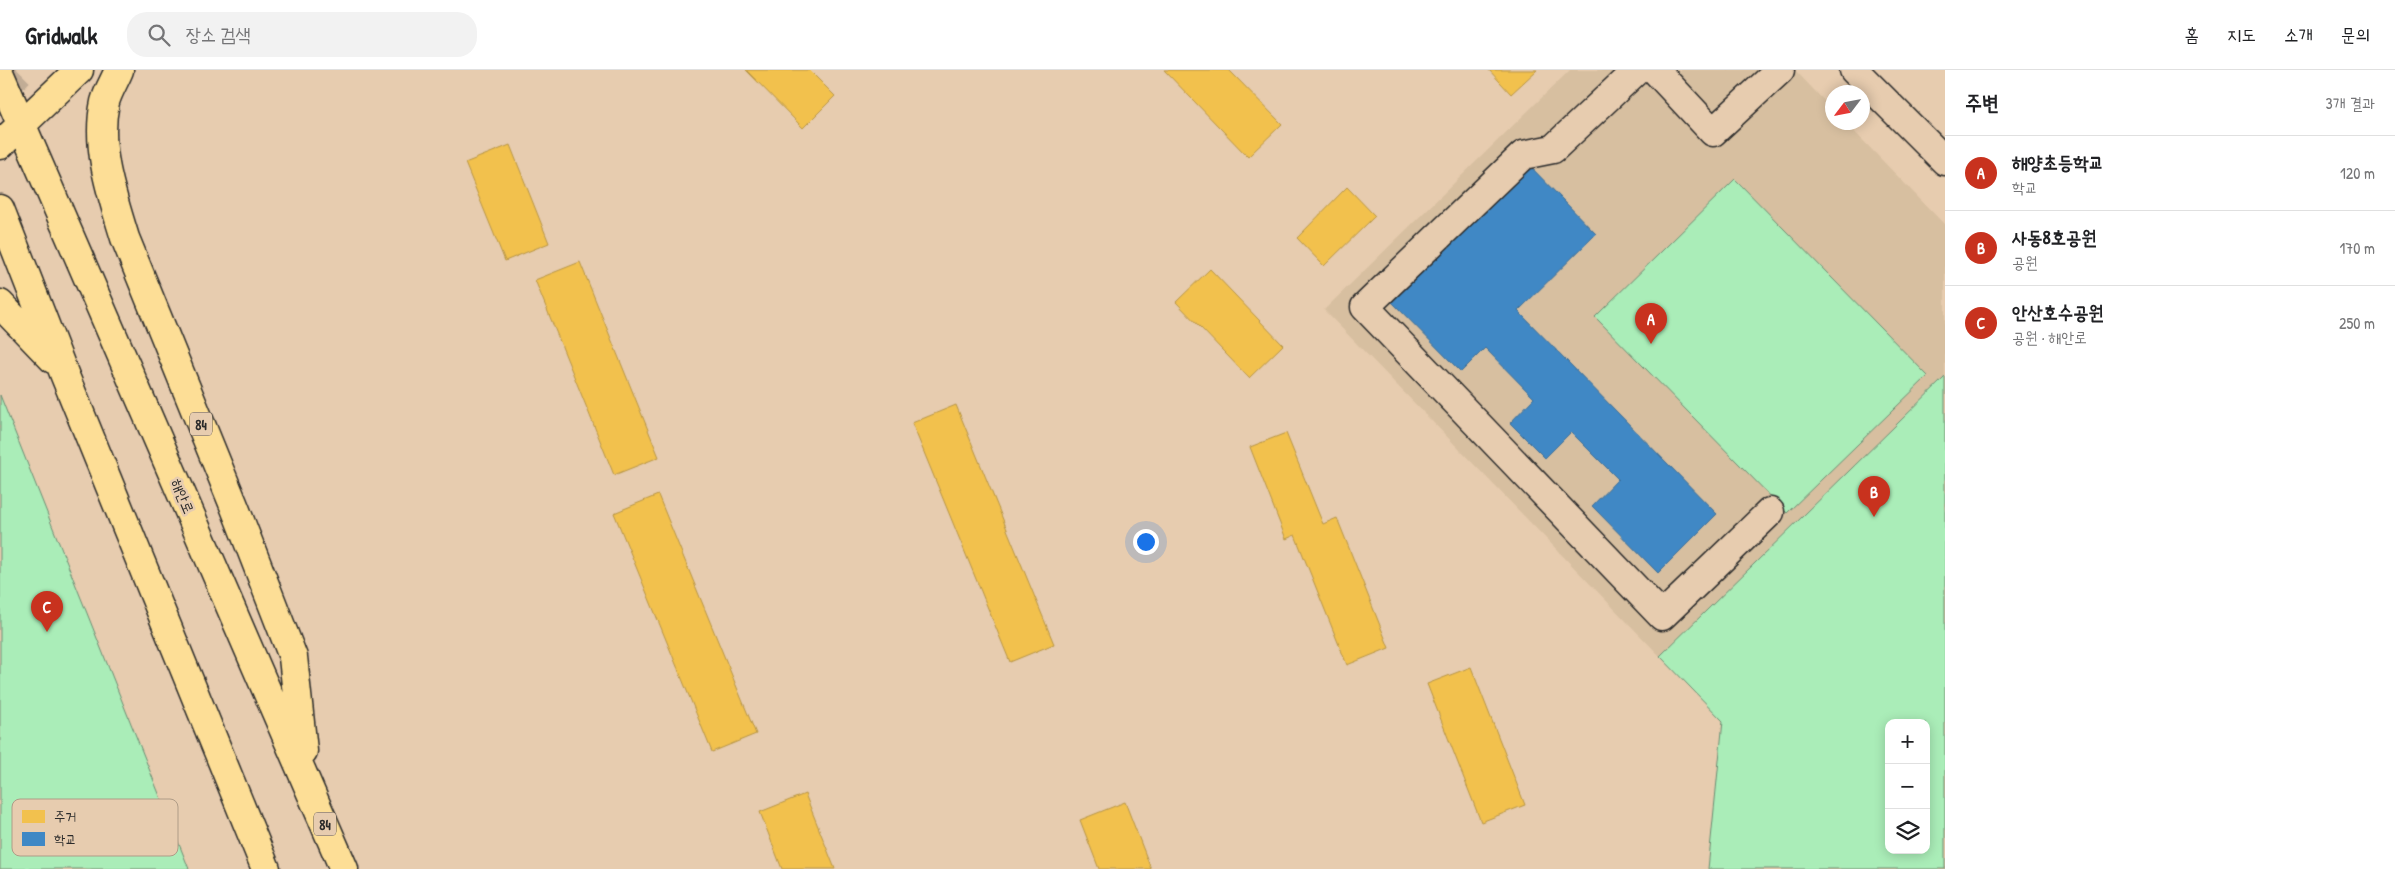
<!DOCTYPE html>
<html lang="ko">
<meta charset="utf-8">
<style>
:root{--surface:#fff;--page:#f2f2f2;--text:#202124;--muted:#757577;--line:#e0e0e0;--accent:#c8321e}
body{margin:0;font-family:"Patrick Hand","Poor Story",sans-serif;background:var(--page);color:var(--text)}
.controls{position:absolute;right:15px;bottom:15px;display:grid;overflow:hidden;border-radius:10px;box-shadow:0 2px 12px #0003}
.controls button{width:45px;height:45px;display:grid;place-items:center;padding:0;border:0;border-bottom:1px solid var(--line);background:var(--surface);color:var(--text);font:25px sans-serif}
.compass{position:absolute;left:1825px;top:15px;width:45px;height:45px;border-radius:50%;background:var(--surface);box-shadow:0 2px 12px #0003;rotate:238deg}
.you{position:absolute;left:1145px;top:471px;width:18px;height:18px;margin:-12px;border:4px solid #fff;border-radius:50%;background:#1a73e8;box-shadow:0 0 0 8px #1a73e833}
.badge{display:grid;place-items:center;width:32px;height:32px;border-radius:50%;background:var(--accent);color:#fff;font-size:16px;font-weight:700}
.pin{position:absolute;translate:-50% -41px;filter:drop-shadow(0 1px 2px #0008)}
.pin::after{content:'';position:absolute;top:26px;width:18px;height:15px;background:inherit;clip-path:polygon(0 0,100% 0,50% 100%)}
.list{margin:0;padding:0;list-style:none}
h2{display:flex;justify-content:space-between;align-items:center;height:65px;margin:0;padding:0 20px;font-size:21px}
h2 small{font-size:16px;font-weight:400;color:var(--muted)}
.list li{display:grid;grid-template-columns:32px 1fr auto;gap:15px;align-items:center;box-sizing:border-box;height:75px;padding:0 20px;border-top:1px solid var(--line)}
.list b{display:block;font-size:19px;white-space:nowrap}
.list p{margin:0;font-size:16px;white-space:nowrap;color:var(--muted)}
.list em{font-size:16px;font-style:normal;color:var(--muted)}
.icon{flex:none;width:28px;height:28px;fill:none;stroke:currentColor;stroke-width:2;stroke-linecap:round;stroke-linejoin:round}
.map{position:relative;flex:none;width:1945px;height:799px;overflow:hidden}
header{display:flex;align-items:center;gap:30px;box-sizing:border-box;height:70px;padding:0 25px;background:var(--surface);border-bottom:1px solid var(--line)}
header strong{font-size:24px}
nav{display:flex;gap:28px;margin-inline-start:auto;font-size:18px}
.search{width:350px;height:45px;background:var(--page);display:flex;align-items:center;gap:12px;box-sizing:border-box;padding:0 18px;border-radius:20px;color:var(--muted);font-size:19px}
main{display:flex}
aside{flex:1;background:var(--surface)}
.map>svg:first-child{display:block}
.built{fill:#d7bfa0}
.green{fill:#aaedb8;stroke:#6a8c72;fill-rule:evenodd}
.homes{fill:#f2c14e;stroke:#b69444}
.schools{fill:#3f88c5;stroke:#396c97}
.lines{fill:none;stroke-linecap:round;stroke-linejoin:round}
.major-tunnel{stroke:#c1ac95;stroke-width:28;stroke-dasharray:28 14;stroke-linecap:butt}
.minor-casing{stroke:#2b2b2b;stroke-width:31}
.major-casing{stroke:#2b2b2b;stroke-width:31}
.minor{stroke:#e7ccaf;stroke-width:28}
.major{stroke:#fdde96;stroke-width:28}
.labels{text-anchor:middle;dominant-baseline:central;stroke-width:5;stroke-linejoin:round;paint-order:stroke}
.shield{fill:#e7ccaf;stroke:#635b53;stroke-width:1}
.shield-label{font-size:14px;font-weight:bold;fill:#2b2b2b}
.street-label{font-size:15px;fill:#2b2b2b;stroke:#e7ccaf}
.key{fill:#e7ccaf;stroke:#af9c87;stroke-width:1}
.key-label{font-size:14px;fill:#2b2b2b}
</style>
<header>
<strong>Gridwalk</strong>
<div class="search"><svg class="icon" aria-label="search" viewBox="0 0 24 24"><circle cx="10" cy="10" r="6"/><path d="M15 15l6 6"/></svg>장소 검색</div>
<nav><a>홈</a><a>지도</a><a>소개</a><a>문의</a></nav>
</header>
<main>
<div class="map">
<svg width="1945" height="799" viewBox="0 0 1945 799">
<rect width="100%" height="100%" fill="#e7ccaf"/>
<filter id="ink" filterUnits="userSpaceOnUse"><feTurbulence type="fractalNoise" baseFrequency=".02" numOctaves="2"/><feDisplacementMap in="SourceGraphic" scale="10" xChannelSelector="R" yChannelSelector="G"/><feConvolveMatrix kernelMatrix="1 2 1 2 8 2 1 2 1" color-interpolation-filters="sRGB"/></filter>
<g filter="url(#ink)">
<path class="built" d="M1570,0H1795L1832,39V52L1846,53L1945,155V307L1660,586L1324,240Z"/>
<path class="green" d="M1735,109L1928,306L1787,443L1595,247Z
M1945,307V799H1708L1723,651L1660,586ZM1889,653H1926V780H1889Z
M0,325L189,799H0Z"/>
<path class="homes" d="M746,0H809L835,26L803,58Z
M1164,0H1229L1282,54L1248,87Z
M1489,0H1537L1511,24Z
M510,75L549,173L505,191L465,93Z
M1347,117L1375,146L1324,196L1297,168Z
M580,192L659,387L614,405L535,210Z
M1210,199L1283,275L1249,308L1176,232Z
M956,335L1054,574L1010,592L912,353Z
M1286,363L1323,454L1337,448L1389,578L1347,595L1295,465L1286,469L1250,377Z
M658,425L756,664L712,682L614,443Z
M1471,597L1525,735L1481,752L1427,614Z
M805,724L835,799H782L760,742Z
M1125,732L1151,799H1099L1080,750Z"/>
<path class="schools" d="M1527,93L1596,164L1518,241L1717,444L1658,503L1592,436L1618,409L1571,362L1545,388L1510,353L1534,328L1485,278L1461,302L1389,229Z"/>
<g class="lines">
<path class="major-tunnel" d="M0,22L22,0"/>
<g class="minor-casing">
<path id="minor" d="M1637,0L1553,79L1523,85L1365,237L1662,546L1770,442
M1655,0L1713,62L1780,0
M1854,0L1945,91"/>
</g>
<g class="major-casing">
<path id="major" d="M119,0C115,10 108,21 105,32C95,78 112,125 125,168L235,438L293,587L303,681
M0,5L344,799
M0,75L79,0
M0,139L65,306L266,799
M0,234L53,289"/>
</g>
<use href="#minor" class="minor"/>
<use href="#major" class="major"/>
</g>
</g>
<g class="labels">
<g class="shield">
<rect x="190" y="342.5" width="22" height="23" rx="4"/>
<rect x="314" y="742.5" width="22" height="23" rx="4"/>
</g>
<g class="shield-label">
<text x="201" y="354">84</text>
<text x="325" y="754">84</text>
</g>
<g class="street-label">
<text transform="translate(183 426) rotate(67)">해안로</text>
</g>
</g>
<rect x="12" y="729" width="166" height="57" rx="8" class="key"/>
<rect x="22" y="740" width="23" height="13" fill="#f2c14e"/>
<rect x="22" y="762" width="23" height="14" fill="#3f88c5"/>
<g class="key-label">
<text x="54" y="751">주거</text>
<text x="54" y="774">학교</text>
</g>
</svg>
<div class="controls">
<button>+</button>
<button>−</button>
<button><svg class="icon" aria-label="layers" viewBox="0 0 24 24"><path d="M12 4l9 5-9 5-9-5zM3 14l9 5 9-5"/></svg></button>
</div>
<svg class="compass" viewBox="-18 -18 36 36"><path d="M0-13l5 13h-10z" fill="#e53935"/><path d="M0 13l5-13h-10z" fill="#757577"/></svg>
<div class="you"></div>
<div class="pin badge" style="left:1651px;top:274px">A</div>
<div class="pin badge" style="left:1874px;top:447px">B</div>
<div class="pin badge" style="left:47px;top:562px">C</div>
</div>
<aside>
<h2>주변<small>3개 결과</small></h2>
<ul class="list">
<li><span class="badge">A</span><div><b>해양초등학교</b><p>학교</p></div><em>120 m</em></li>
<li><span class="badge">B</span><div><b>사동8호공원</b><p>공원</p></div><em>170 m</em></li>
<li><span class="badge">C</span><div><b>안산호수공원</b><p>공원 · 해안로</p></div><em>250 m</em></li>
</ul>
</aside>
</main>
